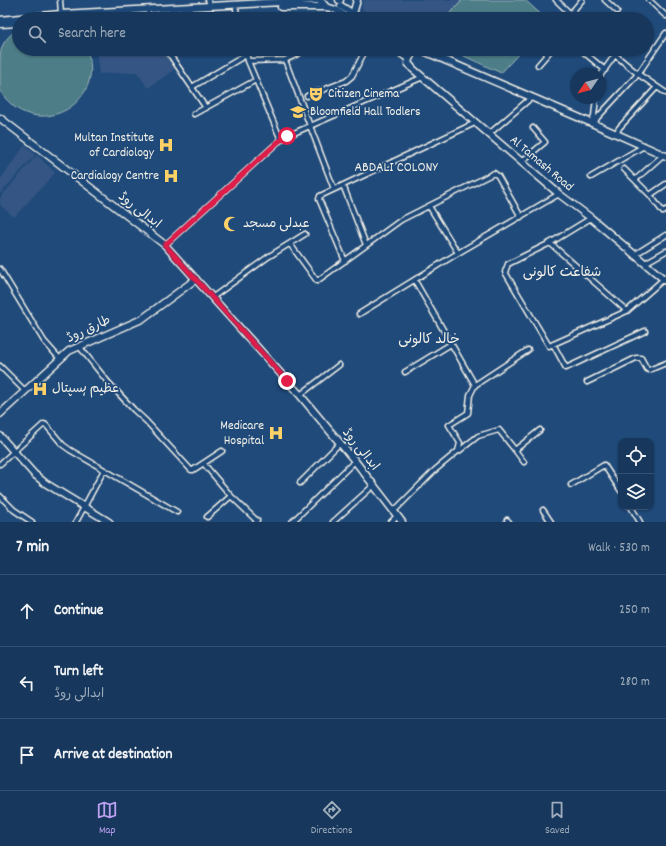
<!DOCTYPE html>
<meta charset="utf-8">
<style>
:root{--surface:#17385c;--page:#203f62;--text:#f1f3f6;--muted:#9eacbb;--line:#365272;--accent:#bca0f2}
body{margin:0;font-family:Dekko,"Playpen Sans Arabic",sans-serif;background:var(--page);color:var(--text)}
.controls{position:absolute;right:12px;bottom:12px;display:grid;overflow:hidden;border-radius:8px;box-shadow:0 1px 3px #0004}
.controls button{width:36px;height:36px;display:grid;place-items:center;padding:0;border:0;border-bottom:1px solid var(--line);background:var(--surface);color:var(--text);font:20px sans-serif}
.compass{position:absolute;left:570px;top:68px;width:36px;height:36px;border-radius:50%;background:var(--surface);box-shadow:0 1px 3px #0004;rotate:235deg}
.stop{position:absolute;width:12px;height:12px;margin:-9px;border:3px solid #e11d48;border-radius:50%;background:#fff}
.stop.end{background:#e11d48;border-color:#fff;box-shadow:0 1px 4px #0008}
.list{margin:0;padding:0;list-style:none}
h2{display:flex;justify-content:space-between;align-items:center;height:52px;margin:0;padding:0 16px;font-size:17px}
h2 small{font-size:13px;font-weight:400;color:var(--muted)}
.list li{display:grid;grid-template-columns:26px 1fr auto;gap:12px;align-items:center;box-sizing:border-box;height:72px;padding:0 16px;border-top:1px solid var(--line)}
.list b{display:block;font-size:15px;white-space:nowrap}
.list p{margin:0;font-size:13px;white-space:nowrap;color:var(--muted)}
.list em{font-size:13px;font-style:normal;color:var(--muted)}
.icon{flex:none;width:22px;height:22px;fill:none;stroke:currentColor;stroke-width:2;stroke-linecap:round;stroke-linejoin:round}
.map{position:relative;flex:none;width:666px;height:522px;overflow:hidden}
.search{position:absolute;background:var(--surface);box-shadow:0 1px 3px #0004;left:12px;right:12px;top:12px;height:44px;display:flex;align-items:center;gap:10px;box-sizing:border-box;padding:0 14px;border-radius:22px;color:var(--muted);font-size:15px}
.sheet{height:268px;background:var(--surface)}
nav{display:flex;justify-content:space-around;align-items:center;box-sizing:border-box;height:56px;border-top:1px solid var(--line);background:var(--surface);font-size:11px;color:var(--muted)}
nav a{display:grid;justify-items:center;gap:2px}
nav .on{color:var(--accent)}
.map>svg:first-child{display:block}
.built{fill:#365684}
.green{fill:#4d7d87;stroke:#a0b7b8}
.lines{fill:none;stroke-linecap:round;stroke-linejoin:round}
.street-casing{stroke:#f4f1e8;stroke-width:7}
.secondary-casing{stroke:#f4f1e8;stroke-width:9}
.primary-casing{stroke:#f4f1e8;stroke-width:9}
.street{stroke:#1f4a7a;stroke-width:4}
.secondary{stroke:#1f4a7a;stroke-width:6}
.primary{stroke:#1f4a7a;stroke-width:6}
.route{stroke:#e11d48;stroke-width:5}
.labels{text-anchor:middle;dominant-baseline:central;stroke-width:3.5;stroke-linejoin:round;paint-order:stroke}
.poi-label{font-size:13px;fill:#f4f1e8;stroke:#1f4a7a;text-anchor:start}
.street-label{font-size:13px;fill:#f4f1e8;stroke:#1f4a7a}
.neighbourhood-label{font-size:14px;fill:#f4f1e8;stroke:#1f4a7a}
</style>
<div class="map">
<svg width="666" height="522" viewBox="0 0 666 522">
<rect width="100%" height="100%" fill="#1f4a7a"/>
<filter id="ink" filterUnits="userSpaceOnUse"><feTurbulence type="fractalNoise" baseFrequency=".025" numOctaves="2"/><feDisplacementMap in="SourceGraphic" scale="8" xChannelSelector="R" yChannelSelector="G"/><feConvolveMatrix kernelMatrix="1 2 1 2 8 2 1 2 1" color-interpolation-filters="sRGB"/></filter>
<g filter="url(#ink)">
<path class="built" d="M364,0H460L461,2L444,19H377L362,9V5Z
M148,11L150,19H92Z
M96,49H166L178,67L148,88L137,72L99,74Z
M25,145L35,155L0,194V180Z
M37,155L55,173L14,217L0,205V198Z"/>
<path class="green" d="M460,0H525L546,19H444L461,2Z
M19,27V49H86C107,94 53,136 13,106C9,102 2,96 0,90C0,84 0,77 0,71C0,46 0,44 19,27Z
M449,49H523L501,73Z"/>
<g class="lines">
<g class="street-casing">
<path id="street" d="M60,0L61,14
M208,0L211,6
M556,0L576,19
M605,0L617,11
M649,0L666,16
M236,9L238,19
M148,13L149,19
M571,13L582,0
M166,49L206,108
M245,49L248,61L281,140
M580,49L605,70
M608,49L638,74L666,93
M285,60L334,189
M248,61L285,60L308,49
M538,65L552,49
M600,76L615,55
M192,87L246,55
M307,96L346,81L352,76L366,49
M194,114L256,80
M591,122L594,116L596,98
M594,124L597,118L638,74L666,33
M489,134L532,97
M616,134L619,128L657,87
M521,162L545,142L533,128
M624,169L650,195L666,184
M591,177L644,146
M635,180L663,155
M343,185L366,245
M650,195L663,212L666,210
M429,206L458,253
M591,218L550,243L508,264L505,272L549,346L627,311L666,277
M550,243L627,311
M290,244L317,281L401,220L494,173L498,176L521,217
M165,245L278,142L287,136L423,77
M634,255L666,235
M345,261L319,199L320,196L475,123
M645,263L666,251
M0,269L44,341L60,359
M415,281L475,385
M213,297L268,257L305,234
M359,314L458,253L559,194
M553,344L566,368L645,331
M79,346L107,381L134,410L146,421L191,470H193L222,451
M0,366L25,391
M405,372L451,344
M587,382L636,358H641L647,369L649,370L666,363
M300,395L339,365
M515,450L524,462
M459,451L478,436L499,430L515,450L540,430
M0,464L44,424L46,425L63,445L70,450L177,512
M204,464L231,496L255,519L257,520L256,522
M300,483L340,443
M571,485L604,465L621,491
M0,496L14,510L32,522
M631,507L640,522
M543,510L551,522
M394,511L435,470L458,451L460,443L449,425L468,413L470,395L475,385L528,350
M207,517L231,496
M507,520L509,522
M76,522L104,470
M292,522L355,461
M333,522L374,485
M391,522L397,516"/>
</g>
<g class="secondary-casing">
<path id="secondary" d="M339,0H340
M409,59L408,63L413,69L559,194L591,218L666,281
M0,118L165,245L300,395L355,461L402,522
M0,414L69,351L142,319L196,279
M0,436L34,474L45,483L109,522"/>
</g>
<g class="primary-casing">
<path id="primary" d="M341,6L361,19
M281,7H326
M353,14L357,0
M69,19L130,14
M0,20L61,14L320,0L326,7L336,10L349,19
M1,24L19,23
M395,49L409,59L415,49
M419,49L594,124L666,156"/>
</g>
<use href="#street" class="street"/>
<use href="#secondary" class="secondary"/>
<use href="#primary" class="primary"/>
</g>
</g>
<g class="lines" filter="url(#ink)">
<path class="route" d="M287,136L278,142L165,245L287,381"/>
</g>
<defs>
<g id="theatre-bare" transform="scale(1.2)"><path d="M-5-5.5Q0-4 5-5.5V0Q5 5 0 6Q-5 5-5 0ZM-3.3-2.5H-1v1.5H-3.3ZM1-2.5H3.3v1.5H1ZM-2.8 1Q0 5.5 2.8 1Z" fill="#ffd166" stroke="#1f4a7a" stroke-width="2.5" paint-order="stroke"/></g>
<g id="school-bare" transform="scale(1.2)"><path d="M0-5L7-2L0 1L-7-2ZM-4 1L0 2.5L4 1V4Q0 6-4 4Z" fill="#ffd166" stroke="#1f4a7a" stroke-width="2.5" paint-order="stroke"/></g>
<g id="hospital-bare" transform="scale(1.2)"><path d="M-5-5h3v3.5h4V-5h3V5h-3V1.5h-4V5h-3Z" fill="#ffd166" stroke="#1f4a7a" stroke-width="2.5" paint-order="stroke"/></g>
<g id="mosque-bare" transform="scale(1.2)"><path d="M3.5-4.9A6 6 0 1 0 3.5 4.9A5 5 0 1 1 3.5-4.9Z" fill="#ffd166" stroke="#1f4a7a" stroke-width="2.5" paint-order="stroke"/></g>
</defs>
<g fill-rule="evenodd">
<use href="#theatre-bare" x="316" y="94"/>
<use href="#school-bare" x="298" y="112"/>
<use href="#hospital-bare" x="166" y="145"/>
<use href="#hospital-bare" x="171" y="176"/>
<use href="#mosque-bare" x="231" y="224"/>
<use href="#hospital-bare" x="40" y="389"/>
<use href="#hospital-bare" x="276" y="433"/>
</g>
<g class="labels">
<g class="poi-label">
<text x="328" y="94">Citizen Cinema</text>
<text x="310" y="112">Bloomfield Hall Todlers</text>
<text x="154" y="138" text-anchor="end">Multan Institute<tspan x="154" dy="15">of Cardiology</tspan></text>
<text x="159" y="176" text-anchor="end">Cardialogy Centre</text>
<text x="243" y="224">عبدلی مسجد</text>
<text x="52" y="389">عظیم ہسپتال</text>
<text x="264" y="426" text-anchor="end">Medicare<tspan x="264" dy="15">Hospital</tspan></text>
</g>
<g class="street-label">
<text transform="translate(541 164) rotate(40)">Al Tamash Road</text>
<text transform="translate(139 211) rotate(38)">ابدالی روڈ</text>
<text transform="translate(89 330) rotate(-25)">طارق روڈ</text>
<text transform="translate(360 450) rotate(51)">ابدالی روڈ</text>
</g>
<g class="neighbourhood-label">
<text x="396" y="168">ABDALI COLONY</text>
<text x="562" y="273">شفاعت کالونی</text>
<text x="429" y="340">خالد کالونی</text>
</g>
</g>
</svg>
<div class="controls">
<button><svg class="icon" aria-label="locate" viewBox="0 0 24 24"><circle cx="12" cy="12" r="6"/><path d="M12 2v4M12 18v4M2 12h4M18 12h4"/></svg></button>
<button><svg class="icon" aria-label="layers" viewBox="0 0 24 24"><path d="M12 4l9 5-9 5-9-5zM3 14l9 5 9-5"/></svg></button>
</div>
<svg class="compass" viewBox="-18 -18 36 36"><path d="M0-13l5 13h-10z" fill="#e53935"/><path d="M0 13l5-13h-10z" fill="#9eacbb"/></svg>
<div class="stop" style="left:287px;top:136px"></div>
<div class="stop end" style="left:287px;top:381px"></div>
<div class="search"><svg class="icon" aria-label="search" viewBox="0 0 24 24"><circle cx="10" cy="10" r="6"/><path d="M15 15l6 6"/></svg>Search here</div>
</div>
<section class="sheet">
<h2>7 min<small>Walk · 530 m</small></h2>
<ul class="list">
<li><svg class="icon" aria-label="ahead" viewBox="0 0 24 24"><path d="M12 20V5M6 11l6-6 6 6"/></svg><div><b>Continue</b></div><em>250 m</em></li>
<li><svg class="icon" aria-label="left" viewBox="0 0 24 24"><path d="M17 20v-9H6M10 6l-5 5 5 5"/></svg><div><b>Turn left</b><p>ابدالی روڈ</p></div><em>280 m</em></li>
<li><svg class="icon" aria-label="arrive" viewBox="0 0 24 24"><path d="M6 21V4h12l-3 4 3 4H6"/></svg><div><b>Arrive at destination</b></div></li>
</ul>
</section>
<nav>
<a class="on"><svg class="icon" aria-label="map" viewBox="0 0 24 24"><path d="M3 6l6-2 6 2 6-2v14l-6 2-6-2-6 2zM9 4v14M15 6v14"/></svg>Map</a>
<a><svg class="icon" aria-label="directions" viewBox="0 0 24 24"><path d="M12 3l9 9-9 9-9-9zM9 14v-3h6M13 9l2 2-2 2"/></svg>Directions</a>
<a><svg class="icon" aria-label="saved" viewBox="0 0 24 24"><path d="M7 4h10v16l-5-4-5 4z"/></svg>Saved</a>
</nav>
